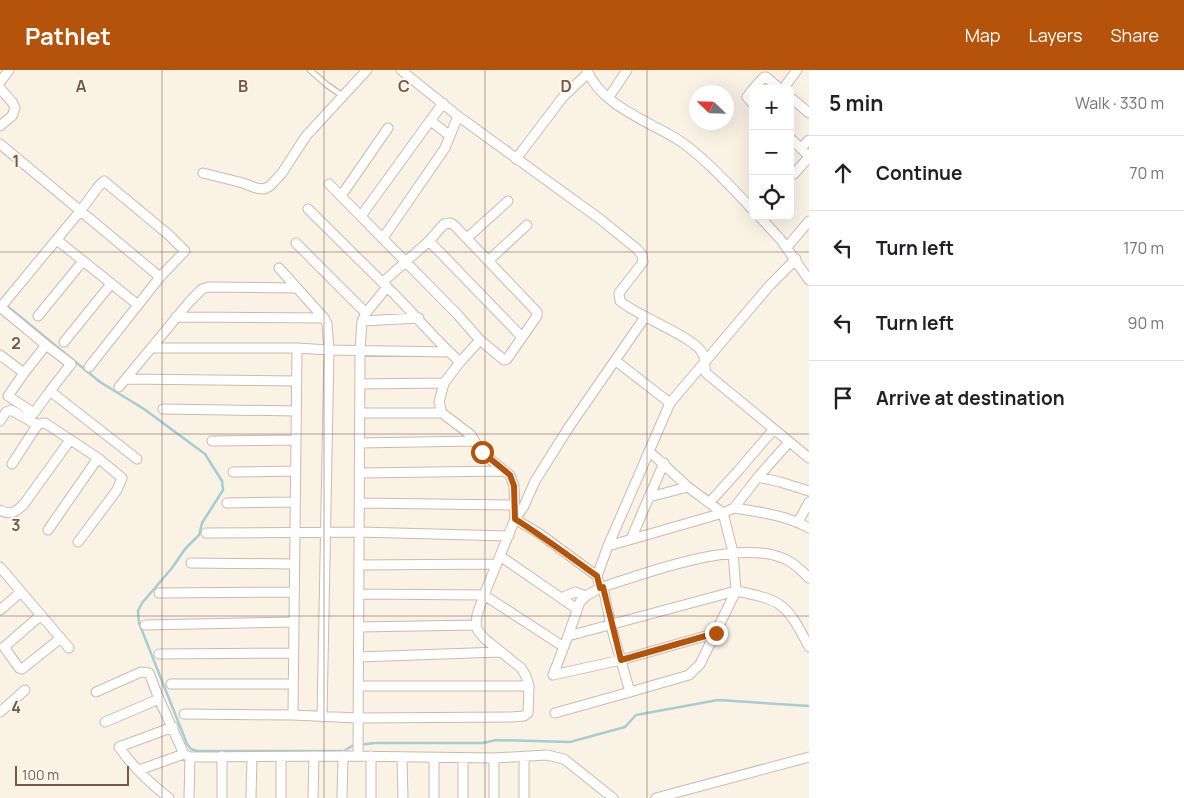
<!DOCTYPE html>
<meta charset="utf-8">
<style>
:root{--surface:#fff;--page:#f2f2f2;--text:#202124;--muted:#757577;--line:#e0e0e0;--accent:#b45309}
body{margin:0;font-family:Manrope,sans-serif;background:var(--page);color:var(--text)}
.controls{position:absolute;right:15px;top:15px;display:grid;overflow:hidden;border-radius:8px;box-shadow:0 5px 20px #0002}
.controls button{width:45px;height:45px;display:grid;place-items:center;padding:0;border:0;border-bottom:1px solid var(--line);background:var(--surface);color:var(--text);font:25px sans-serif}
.compass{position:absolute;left:689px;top:15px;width:45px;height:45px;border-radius:50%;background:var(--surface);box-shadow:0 5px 20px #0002;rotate:293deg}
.scale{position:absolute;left:15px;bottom:12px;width:114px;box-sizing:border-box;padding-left:5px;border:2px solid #73594c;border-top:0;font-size:14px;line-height:18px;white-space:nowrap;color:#73594c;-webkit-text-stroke:4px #fef6ec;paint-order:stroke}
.stop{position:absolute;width:15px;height:15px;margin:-11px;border:4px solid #b45309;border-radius:50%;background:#fff}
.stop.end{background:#b45309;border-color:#fff;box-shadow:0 1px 5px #0008}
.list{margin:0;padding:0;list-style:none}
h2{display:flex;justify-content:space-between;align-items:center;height:65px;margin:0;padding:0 20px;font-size:21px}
h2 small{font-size:16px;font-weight:400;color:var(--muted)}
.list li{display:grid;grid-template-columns:32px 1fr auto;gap:15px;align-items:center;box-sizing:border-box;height:75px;padding:0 20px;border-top:1px solid var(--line)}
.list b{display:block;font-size:19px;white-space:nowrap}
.list em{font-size:16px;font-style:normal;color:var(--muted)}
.icon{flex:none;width:28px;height:28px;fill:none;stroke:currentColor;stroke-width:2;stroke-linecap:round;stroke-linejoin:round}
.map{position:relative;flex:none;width:809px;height:728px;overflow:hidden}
header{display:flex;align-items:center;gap:30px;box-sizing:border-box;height:70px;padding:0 25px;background:var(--accent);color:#fff}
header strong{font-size:24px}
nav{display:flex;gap:28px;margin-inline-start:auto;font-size:18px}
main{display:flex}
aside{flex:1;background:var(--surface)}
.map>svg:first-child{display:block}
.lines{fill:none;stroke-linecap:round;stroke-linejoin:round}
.stream{stroke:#a2ced4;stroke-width:2.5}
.lane-casing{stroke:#ccbaad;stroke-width:7}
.street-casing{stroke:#ccbaad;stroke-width:11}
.lane{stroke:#fff;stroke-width:4.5}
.street{stroke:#fff;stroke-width:9}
.route{stroke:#b45309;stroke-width:6}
.grid{fill:none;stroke:#73594c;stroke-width:1;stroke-opacity:0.55}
.grid-label{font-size:16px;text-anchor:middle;font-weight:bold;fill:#73594c;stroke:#fef6ec;stroke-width:4;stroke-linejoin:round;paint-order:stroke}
</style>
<header>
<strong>Pathlet</strong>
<nav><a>Map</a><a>Layers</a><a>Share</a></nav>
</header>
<main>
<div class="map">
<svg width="809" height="728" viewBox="0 0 809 728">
<rect width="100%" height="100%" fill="#fbf2e6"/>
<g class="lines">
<path class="stream" d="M6,235L100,312L144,339L205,384L222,411L223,420L202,453L199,465L185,479L172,498L142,533L138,541L139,553L187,674L191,679L197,681H344L352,676L374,673H483L496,670L570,672L625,657L636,645L718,630L809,636"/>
<g class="lane-casing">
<path id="lane" d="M310,0L327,15L343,26"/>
</g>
<g class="street-casing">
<path id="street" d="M401,0L458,46L600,149L637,179L642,185L643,192L619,223L620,231C637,246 695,267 703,284C706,290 704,297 706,303L809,388
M587,0C601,36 651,52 680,71C704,87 733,119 753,140
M0,12L9,0
M0,18L12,32L15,38L12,46L0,56
M753,19L764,7H766L780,19
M753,19L747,27L753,34
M783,19L797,0
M609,27L627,0
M790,27L809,43
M431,51L450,66
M790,68L809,86
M0,74L160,207
M801,78L809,70
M516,89L563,27L588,3
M203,103L243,113L256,118L264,119L270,116L282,103L306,66L367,0
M794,104L809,87
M341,126L388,58
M308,139L387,217L366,243L362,251L360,280L358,686
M361,146L443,33
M759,146L781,170L809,210
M383,168L445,78L458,46
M467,168L508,131
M57,170L138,235L89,297
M429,171L522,267
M296,173L366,243
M787,177L809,151
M489,190L527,155
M279,198L297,218
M383,212L429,171L444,154L450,153L454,155L537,242V246L507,289L504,290L480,270
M387,217C412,241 434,269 460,292
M0,237L46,275L24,303L0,285
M0,238L81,140L98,117L104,111L169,165L185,181L160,207L138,235
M38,246L83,191
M176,247L324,248
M362,251L419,248
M64,272L111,214
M46,275L71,294L50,321
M151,278H297L329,280L449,282
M616,291L670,333
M24,303L8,326L34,343L50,321L137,389
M126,309L296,311
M360,314L444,313
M119,317L190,231L202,219L209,217L297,218L324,248L327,254L329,280L322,647
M163,339L296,341
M360,343H442
M0,351L6,342L11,340L34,353L38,354
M212,371L296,370
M360,373L474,371
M649,381L688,417L723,443L733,482L736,521L700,594L689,605L630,622L611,556L603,517L600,518L597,506L608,476L723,443L734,438L758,407L789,372
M12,394L38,354L45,353L98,388L122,408L117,420L78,472
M233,402L295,401
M360,403L505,401
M758,407L780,412L809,421
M649,427L664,393
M227,433L295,432
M360,433L514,435
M709,433L738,401L774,359
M734,438C759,442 786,445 809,458
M0,440C11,446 16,442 24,434L70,370
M798,452L809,432
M48,460L98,388
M206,463L359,462L509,466
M631,469L649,427L688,417
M608,476L670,333L770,215L796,189
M500,486L577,539
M191,493L294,494
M359,495L496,494
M0,497L69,578
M597,506L540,464L515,449L524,436L535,411L569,357L645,247
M603,517C649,502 749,464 792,493C798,497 804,503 809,508
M159,523L294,522
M359,524L484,525L564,577
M561,528L575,522L586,526
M0,540L21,522
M40,546L4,577L19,598L22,599L61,568
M145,555L294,552
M359,557L476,555
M568,566L736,521C784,530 787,535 809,577
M159,584L293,583
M359,587L500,582
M553,605L621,590L716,563
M553,605L568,566L580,532L586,526L600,518
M171,614H293
M358,616H529
M96,622L141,602L149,603L159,629L184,684L190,687L346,686L494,688L547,685L564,689L613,728
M0,642L25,620
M555,643L630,622
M184,644L293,645L358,648L511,647L524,646L528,643L529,616L526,606L521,598L485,569L478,561L476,555L477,545L484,525L515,449L514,416L510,405L481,382L471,365L442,343L439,332L444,313L460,292L480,270L457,244L329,114
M293,645L297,278
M105,652L159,629
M222,686V728
M371,686V728
M281,687V728
M524,687V728
M402,688L403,728
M434,688V728
M463,688V728
M494,688V728
M139,700L184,684
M169,728C151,714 132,696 119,677L173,657
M189,728L190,687
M251,728L252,687
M313,728L314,686
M342,728L343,686
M656,728L809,687"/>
</g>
<use href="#lane" class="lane"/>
<use href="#street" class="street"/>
</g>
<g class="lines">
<path class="route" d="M482,382L510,405L514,416L515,449C544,467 570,487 597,506L600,518L603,517L621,590L716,563"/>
</g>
<path class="grid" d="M162,0V728M324,0V728M485,0V728M647,0V728M0,182H809M0,364H809M0,546H809"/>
<g class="grid-label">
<text x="81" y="22">A</text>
<text x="243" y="22">B</text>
<text x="404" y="22">C</text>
<text x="566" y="22">D</text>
<text x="16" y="97">1</text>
<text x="16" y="279">2</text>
<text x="16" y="461">3</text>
<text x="16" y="643">4</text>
</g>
</svg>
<div class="controls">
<button>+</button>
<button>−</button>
<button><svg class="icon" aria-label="locate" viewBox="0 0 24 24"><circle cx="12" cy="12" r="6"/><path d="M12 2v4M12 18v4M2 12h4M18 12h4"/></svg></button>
</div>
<svg class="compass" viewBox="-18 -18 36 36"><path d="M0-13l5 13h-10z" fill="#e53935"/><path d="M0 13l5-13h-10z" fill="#757577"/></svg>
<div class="scale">100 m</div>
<div class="stop" style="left:482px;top:382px"></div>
<div class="stop end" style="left:716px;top:563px"></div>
</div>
<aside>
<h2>5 min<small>Walk · 330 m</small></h2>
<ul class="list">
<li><svg class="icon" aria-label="ahead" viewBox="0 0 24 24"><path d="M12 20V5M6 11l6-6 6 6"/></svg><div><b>Continue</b></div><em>70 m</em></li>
<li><svg class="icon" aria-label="left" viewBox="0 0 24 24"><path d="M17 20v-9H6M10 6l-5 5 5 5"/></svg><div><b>Turn left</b></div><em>170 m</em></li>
<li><svg class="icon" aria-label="left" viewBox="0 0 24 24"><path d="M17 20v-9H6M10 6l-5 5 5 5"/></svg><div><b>Turn left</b></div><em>90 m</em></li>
<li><svg class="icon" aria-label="arrive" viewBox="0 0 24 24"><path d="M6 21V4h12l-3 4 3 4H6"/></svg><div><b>Arrive at destination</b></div></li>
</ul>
</aside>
</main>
